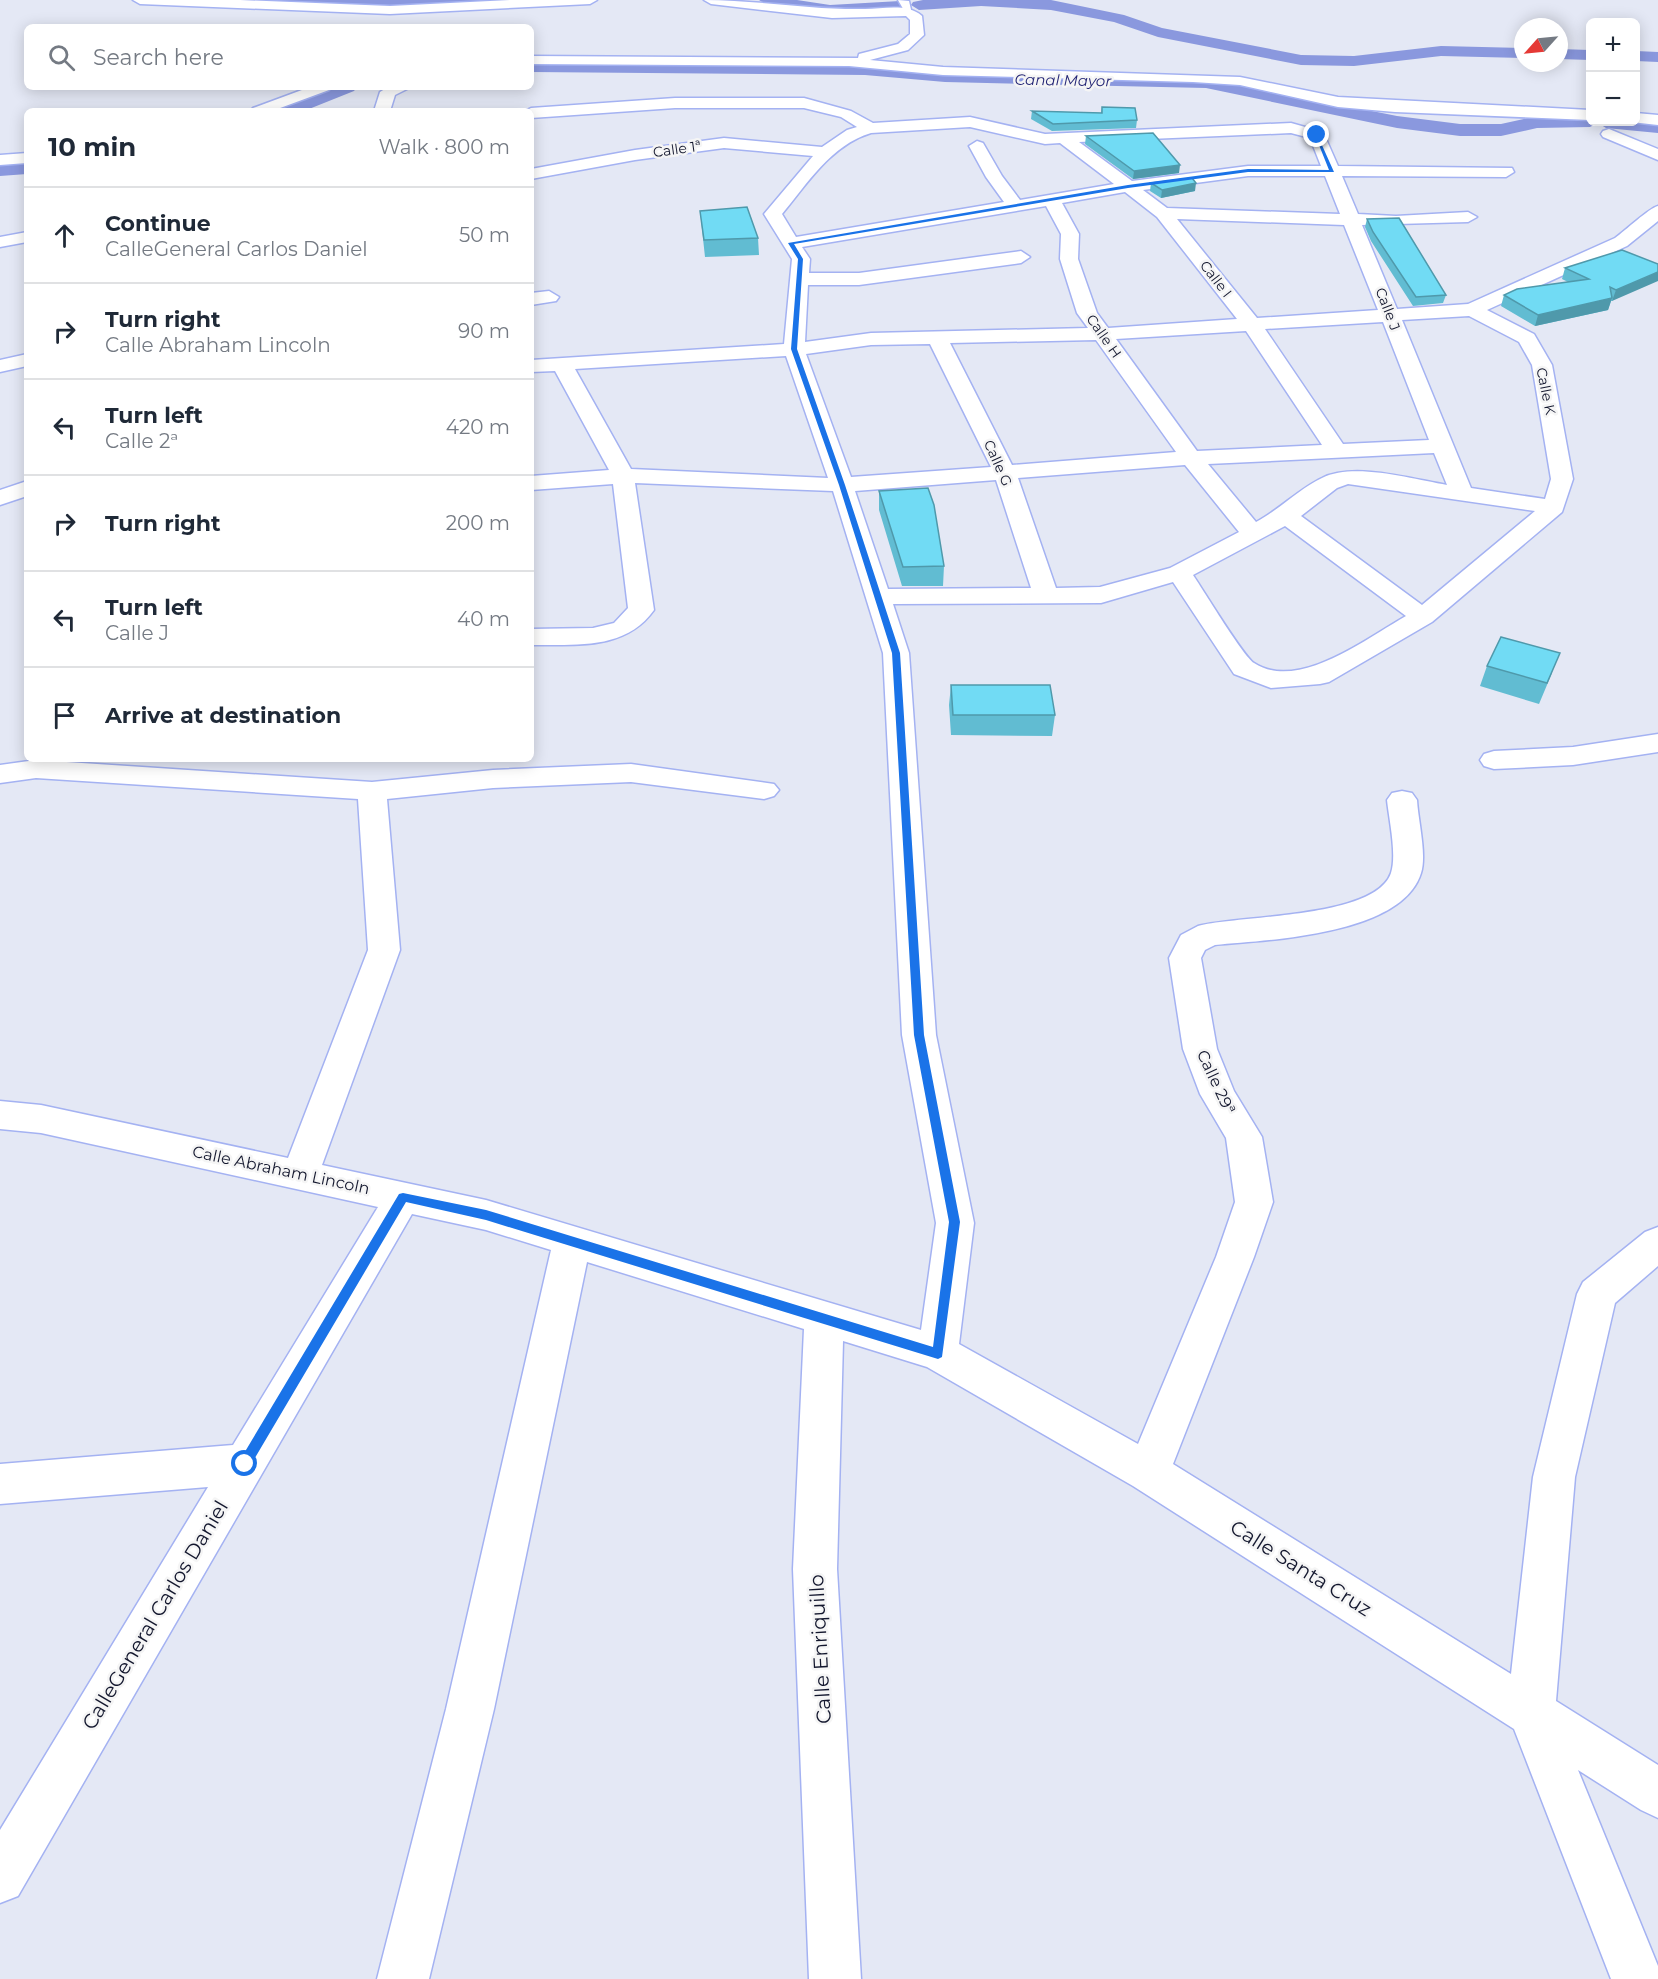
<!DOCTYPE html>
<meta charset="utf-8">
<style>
:root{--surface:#fff;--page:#f2f2f3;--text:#1f2937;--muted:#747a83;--line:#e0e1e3}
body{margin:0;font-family:Montserrat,sans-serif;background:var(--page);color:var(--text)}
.controls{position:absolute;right:18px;top:18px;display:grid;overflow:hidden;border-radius:9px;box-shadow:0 3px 15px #0003}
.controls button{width:54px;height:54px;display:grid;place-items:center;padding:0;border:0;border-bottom:2px solid var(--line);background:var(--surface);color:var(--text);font:30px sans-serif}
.compass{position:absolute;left:1514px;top:18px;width:54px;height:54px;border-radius:50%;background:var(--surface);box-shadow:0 3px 15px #0003;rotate:243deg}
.stop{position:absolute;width:18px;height:18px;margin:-14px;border:4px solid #1a73e8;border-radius:50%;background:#fff}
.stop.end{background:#1a73e8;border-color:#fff;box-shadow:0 2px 6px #0008}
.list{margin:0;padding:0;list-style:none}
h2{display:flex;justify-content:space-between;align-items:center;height:78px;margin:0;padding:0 24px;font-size:26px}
h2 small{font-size:20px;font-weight:400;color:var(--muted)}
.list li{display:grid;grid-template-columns:39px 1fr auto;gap:18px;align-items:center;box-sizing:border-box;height:96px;padding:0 24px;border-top:2px solid var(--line)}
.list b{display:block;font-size:22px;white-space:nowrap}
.list p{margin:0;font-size:20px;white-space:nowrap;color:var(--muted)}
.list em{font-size:20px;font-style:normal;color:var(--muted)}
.icon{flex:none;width:33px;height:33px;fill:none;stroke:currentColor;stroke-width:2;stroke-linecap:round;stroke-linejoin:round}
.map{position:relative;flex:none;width:1658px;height:1979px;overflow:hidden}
.search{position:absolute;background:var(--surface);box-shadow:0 3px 15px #0003;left:24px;top:24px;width:510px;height:66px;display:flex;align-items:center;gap:15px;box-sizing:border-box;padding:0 21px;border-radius:9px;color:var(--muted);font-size:22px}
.panel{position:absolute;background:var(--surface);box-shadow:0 3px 15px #0003;left:24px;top:108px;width:510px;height:654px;border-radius:9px}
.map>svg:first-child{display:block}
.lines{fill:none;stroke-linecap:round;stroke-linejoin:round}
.canal{fill:#8a98de;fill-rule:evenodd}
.service-casing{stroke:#a4b2f2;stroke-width:3}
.minor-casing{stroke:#a4b2f2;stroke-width:3}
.service{fill:#fff;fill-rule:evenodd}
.minor{fill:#fff;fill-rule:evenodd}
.wall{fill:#61bcd2}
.shaded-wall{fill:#4f99ab}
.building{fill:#71dbf4;stroke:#4f99ab;stroke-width:1.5}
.route{fill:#1a73e8}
.labels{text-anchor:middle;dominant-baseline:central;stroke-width:5;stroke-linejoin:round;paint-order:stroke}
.far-street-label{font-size:14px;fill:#12162d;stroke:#f5f5f5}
.far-water-label{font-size:15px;font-style:italic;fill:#232575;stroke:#f5f5f5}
.street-label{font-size:16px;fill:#12162d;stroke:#f5f5f5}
.near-street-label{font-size:20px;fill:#12162d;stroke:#f5f5f5}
</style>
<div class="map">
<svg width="1658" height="1979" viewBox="0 0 1658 1979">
<rect width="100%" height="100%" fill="#e4e8f5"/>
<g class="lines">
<path class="canal" d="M255,0H511L503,5H263Z
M759,0H797L830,5L900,1L908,6L900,11L830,15L767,5Z
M923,0H1051L1124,15L1162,28L1301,55L1354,56L1441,46L1523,48V58L1441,56L1354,66L1301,65L1158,37L1114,22L1051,10L981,6L919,10L911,5L913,2Z
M1559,49L1590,50V60L1559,59Z
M1636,51L1658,52V62L1636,61Z
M531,62L865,65L945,72L1206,78L1397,116L1460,124H1501L1537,116L1590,115V122H1636V119L1658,121V133L1606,128L1598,123L1590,127L1537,128L1501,136H1460L1397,128L1206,88L945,82L865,75L531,72Z
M332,87H357L354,91L304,111H279L282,107Z
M27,162V174L0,176V164Z"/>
<g class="service-casing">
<path id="service" d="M898,0L909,1L912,14H906Z"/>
</g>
<g class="minor-casing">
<path id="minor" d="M133,0H240L390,6L510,0H597L590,4L390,14L140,4Z
M704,0C758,0 811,10 865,9C884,9 907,3 922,16L924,35L908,50L870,60L943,67L1240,77L1338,97L1590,110V120L1395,112L1338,107L1240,85L1193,82L943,75L849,66L531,64V56L858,58L859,54L898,44L910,34V20L906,16L832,18L711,4Z
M310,87H331L329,90L272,111H250L253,108Z
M388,87H411L395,95L390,111H374L380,92Z
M675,98H804L851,111L873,123L970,117L1045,134L1291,123L1323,132L1338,166L1512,168L1514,172L1506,177L1342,176L1358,214L1396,216L1468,212L1477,217L1468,222L1362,225L1397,309L1468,304L1615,238C1625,231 1649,208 1658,206V221L1627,246L1487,310L1534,334L1552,365L1573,479L1562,512L1432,622L1329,682L1320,684L1271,688L1234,674L1173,582L1101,603L893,604L909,653L936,1035L974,1223L959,1344L1138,1444L1216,1257L1235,1202L1226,1138L1200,1094L1183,1049L1169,958L1181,935L1198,926C1238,915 1375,919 1391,873C1397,855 1389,819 1387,800L1392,793L1402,791L1412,793L1417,800C1418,820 1427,855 1421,873C1402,935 1269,940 1215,945L1205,950L1201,958L1217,1049L1234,1091L1262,1137L1273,1202L1254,1257L1173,1464L1511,1674L1533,1477L1577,1294L1583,1282L1645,1232L1658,1227V1266L1615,1303L1575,1477L1556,1701L1658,1765V1818L1641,1810L1578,1770L1658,1966V1979H1611L1514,1729L1133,1486L927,1367L843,1341L837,1569L861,1979H809L793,1569L804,1329L587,1262L494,1709L429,1979H377L446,1709L551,1250L486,1230L412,1214L18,1896L0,1903V1830L208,1487L0,1504V1464L233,1445L378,1207L41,1133L0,1129V1101L41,1105L288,1158L368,950L358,799L36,778L0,783V765L36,760L372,782L493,770L631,764L774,784L779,790L774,796L764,799L631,782L493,788L387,799L400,950L322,1165L486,1200L921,1330L936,1223L902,1035L883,653L833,491L635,483L654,610C625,651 575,644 531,645V629L593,628L614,623L628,608L613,484L531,490V476L609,470L555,371L531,372V360L784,344L792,259L764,214L813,156L724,148L635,160L531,179V169L635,150L724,138L822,147L847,130L857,127L841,117L804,108H675L531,118V111H525L531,108ZM970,127L1045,144L1060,143L1114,184L1020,200L1002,176L983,143L977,141L969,146L986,177L1004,202L796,237L782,214C807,184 831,145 871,133ZM1291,133L1310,138L1321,166H1248L1132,181L1079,142ZM1248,176H1325L1340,214L1167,208L1143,190ZM1125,192L1157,217L1237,319L1108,328L1097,313L1078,259L1079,234L1062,203ZM1046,206L1061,234L1060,259L1077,313L1088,328L871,333L805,342L808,285H859L1021,263L1030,257L1021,251L859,273H809L810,259L802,247ZM1177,219L1344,225L1378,310L1257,318ZM1469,316L1519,342L1532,365L1551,479L1545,499L1471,488L1402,320ZM1383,322L1429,440L1343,444L1265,329ZM1246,331L1322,445L1197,451L1116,339ZM1096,340L1176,452L1012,465L950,343ZM930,344L991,467L851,477L806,354L871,345ZM786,356L828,478L631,469L575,369ZM1434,453L1447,485C1412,479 1354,462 1322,478C1300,488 1279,510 1256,522L1208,464ZM1185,465L1239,532L1170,568L1100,587L1056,588L1018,478ZM996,480L1031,588L888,589L855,491ZM1348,484L1535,511L1422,605L1301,516L1337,488ZM1285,526L1406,616C1367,638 1298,692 1254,663C1243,656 1204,591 1193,575Z
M1636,113L1658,115V125L1631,122H1636Z
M1609,129L1658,149V160L1603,137L1601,134L1603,131Z
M27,153V163L0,165V155Z
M27,232V242L0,247V237Z
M549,291L559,297L556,301L531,305V293Z
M27,354V366L0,372V360Z
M27,481V496L0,505V490Z
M1658,734V752L1573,765L1494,769L1484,766L1480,760L1484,754L1494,751L1573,747Z"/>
</g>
<use href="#service" class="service"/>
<use href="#minor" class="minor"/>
</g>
<path class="wall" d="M1102,107L1137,120L1136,128L1052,131L1031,119L1032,111L1101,113Z
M1086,136L1179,173L1133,179L1085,144Z
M1151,183L1195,191L1161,198L1150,191Z
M700,211L758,238L759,255L705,257Z
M1367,219L1446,295L1443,303L1413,306L1371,241L1365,227Z
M1658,264L1612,301H1611L1608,310L1535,326L1501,306L1504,295L1568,282L1562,279L1565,268Z
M879,491L944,566L943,586H902L879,510Z
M1487,666L1552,673L1539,704L1480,686Z
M951,685L1055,715L1052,736L951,735L949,705Z"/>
<path class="shaded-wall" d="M1180,165L1179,173L1133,179L1134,171Z
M1196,183L1195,191L1161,198L1162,190Z
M1658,272V281L1612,301L1616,290Z
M1612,298L1608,310L1535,326L1538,315Z"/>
<path class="building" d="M1102,107L1135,108L1137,120L1053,124L1032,111L1102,113Z
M1153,133L1180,165L1134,171L1086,136Z
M1192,178L1196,183L1162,190L1151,183Z
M747,207L758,238L704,240L700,211Z
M1399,218L1446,295L1416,297L1373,232L1367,219Z
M1622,250L1658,264V272L1616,290L1610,287L1612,298L1538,315L1504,295L1517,289L1589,279L1565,268Z
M928,488L934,505L944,566L903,567L879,491Z
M1501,637L1560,653L1547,683L1487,666Z
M951,685H1050L1055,715H953Z"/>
<path class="route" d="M1317,134L1334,172H1248L1128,188L794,244L803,259L797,349L845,485L900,653L924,1035L960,1222L942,1357L938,1359L486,1220L406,1202L249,1468H240V1460L399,1194L403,1193L486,1210L933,1347L949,1222L914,1035L892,653L839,485L791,349L798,259L788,243L1128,185L1248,169L1329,170L1315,135Z"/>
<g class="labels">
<g class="far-street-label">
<text transform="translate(677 149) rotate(-8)">Calle 1ª</text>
<text transform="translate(1216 279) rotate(52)">Calle I</text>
<text transform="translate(1388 309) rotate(69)">Calle J</text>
<text transform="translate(1104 336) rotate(55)">Calle H</text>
<text transform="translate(1546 391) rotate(78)">Calle K</text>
<text transform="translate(998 463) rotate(66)">Calle G</text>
</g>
<g class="far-water-label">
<text transform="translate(1063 80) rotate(1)">Canal Mayor</text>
</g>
<g class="street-label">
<text transform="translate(1216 1082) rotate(65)">Calle 29ª</text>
<text transform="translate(281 1170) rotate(12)">Calle Abraham Lincoln</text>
</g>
<g class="near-street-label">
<text transform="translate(1301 1568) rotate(32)">Calle Santa Cruz</text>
<text transform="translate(155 1615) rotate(-59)">CalleGeneral Carlos Daniel</text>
<text transform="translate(820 1649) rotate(-93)">Calle Enriquillo</text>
</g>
</g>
</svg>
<div class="controls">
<button>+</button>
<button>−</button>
</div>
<svg class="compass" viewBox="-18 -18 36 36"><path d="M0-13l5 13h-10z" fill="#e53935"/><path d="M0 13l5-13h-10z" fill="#747a83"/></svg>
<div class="stop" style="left:245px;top:1464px"></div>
<div class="stop end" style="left:1317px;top:135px"></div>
<div class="search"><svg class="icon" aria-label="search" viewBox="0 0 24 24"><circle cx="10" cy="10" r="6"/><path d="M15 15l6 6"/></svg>Search here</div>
<section class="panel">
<h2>10 min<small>Walk · 800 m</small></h2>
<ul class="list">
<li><svg class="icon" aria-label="ahead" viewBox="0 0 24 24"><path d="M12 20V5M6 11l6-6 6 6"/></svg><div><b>Continue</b><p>CalleGeneral Carlos Daniel</p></div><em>50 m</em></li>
<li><svg class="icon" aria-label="right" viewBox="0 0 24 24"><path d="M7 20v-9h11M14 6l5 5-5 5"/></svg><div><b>Turn right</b><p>Calle Abraham Lincoln</p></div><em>90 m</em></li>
<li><svg class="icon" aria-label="left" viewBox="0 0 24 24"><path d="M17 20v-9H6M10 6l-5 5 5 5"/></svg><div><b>Turn left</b><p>Calle 2ª</p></div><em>420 m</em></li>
<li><svg class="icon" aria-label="right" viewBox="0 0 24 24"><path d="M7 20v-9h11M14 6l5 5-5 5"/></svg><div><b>Turn right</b></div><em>200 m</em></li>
<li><svg class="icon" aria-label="left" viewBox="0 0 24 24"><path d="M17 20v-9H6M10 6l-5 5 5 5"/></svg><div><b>Turn left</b><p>Calle J</p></div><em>40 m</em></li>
<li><svg class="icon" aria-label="arrive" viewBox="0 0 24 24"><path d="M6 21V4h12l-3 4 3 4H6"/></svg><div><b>Arrive at destination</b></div></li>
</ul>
</section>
</div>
